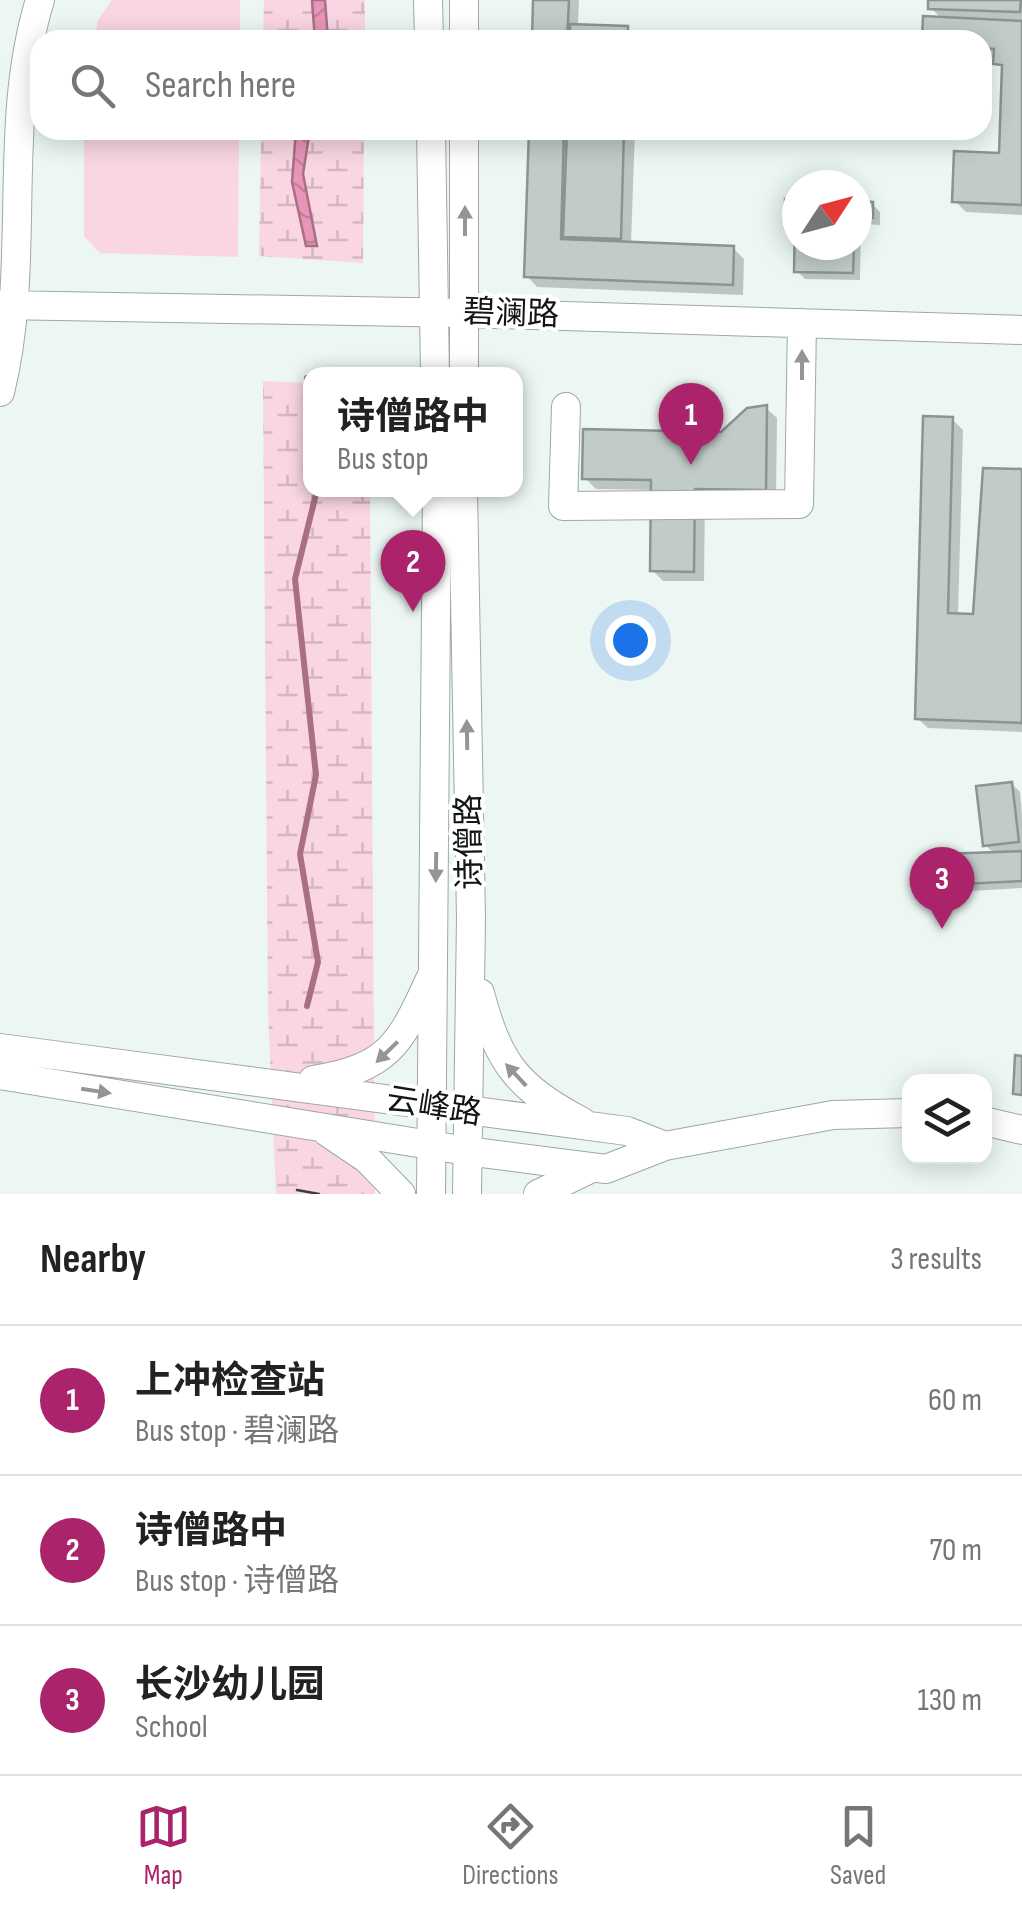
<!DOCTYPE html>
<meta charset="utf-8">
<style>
:root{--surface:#fff;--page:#f2f2f2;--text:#222;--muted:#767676;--line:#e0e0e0;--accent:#ab246b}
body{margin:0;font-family:"Sofia Sans Condensed","Noto Sans SC",sans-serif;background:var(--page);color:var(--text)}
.controls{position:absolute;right:30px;bottom:30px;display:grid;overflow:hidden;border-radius:20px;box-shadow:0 5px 25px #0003}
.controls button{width:90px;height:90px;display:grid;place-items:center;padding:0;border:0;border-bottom:2px solid var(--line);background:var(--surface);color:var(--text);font:50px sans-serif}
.compass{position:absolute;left:782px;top:170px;width:90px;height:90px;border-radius:50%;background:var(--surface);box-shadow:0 5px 25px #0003;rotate:54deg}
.you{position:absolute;left:630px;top:640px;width:35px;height:35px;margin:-25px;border:8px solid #fff;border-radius:50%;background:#1a73e8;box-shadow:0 0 0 15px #1a73e833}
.badge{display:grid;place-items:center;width:65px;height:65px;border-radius:50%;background:var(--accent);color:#fff;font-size:32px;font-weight:700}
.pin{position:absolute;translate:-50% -82px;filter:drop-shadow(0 2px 5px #0008)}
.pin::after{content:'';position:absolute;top:52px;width:35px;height:30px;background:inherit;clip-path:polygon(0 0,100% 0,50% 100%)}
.popup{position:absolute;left:303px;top:367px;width:220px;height:130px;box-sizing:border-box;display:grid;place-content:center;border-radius:20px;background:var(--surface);filter:drop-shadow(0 2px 8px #0005);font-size:32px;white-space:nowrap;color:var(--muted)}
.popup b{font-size:38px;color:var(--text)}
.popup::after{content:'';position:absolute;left:50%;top:100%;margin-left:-20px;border:20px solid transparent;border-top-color:var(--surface)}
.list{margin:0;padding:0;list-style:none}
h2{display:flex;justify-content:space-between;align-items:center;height:130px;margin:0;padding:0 40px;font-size:42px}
h2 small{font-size:32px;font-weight:400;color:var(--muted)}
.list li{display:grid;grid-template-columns:65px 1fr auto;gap:30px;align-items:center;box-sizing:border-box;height:150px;padding:0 40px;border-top:2px solid var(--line)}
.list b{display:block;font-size:38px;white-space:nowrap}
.list p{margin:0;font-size:32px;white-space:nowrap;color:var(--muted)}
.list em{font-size:32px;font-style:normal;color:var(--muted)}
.icon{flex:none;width:55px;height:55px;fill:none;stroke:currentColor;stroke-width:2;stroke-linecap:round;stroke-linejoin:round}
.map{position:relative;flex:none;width:1022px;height:1194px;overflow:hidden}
.search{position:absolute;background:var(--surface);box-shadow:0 5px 25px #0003;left:30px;right:30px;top:30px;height:110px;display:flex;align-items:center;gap:25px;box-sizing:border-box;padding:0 35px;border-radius:30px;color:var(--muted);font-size:38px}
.sheet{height:580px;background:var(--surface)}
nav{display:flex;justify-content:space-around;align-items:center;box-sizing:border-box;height:140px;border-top:2px solid var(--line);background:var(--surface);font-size:28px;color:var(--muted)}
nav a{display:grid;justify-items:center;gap:5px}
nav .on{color:var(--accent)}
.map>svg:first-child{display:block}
.grass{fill:#f9d6e2}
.wetland{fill:url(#wetland-marsh)}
.water{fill:url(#water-waves);stroke:#a86f86;stroke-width:2.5}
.shadow{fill:#0003}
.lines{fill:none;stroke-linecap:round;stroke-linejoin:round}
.stream{stroke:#a86f86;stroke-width:6}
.building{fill:#c1ccc8;stroke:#8a9491;stroke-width:2.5}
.minor-casing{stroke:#9ea8a5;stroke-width:30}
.minor{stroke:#fff;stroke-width:28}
.tram{stroke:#393e3d;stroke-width:2.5}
.oneway{fill:#949695}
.labels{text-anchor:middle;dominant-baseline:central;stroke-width:8;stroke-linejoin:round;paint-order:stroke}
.street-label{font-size:32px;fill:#111514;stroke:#fff}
</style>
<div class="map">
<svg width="1022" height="1194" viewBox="0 0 1022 1194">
<defs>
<pattern id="wetland-marsh" width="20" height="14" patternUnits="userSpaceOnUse" patternTransform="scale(2.5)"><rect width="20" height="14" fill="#f9d6e2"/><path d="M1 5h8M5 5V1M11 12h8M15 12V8" fill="none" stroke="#d4b7c1"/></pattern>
<pattern id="water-waves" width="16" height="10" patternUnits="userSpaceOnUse" patternTransform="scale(2.5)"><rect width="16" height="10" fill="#e995b7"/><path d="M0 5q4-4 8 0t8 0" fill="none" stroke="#c7809c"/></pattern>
</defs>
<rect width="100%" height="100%" fill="#ecf7f3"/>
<path class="grass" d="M112,0H240V40H94L98,20Z
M84,130H239L238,257L100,253L84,236Z"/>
<path class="wetland" d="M264,0H365V40H263Z
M261,130H364L363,263L259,256Z
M263,381L310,383V490H370L375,1194H276L268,1012Z"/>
<path class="water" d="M312,0H325L328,40H315Z
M296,130H310L303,174L317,246H306L292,182Z"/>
<path class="shadow" d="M535,0H579L578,26L627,28L638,40H534Z
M931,0H1022V215L966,212L955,201L1001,155L1004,72L996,58H982V40H925L942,19L931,8Z
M531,130H635L631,244L733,248L744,259L743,295L537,287L527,276Z
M857,204H872L880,212V225L861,224L860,280L805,279L797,271V245H857Z
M766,408L777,418L776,500L705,499L704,581H663L652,570L653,490L596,489L585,478L722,434Z
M952,419L963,430L958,616L976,617L1022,472V732L928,728L917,718Z
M1012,784L1020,792L1022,815V888L953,892L945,884L995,854L985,845Z"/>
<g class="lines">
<path class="stream" d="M307,378L310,430
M307,1006L318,962L300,854L316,775L295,579L317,490"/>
</g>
<path class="building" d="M533,0H569L567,40H532Z
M928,0H1021L1020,12L928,9Z
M923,16L1022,21V205L952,202L954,151L999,153L1002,65L993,64L994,49L982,48V40H922Z
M570,24L628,26V40H570Z
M529,130H564L561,239L734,246L733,285L524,277Z
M567,130H624L621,239L563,237Z
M785,199H797V245H854L853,273L794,272L795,217H785Z
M857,201L873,202V218L857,217Z
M767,405L766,490L695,489L694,572L650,571L651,480L582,479L583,429L721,432L747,408Z
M923,416L953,417L948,613L973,614L983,468L1022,469V723L915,719Z
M1012,782L1019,842L983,846L976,786Z
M1022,851V881L943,885L942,854Z
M1015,1055L1022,1056V1095L1013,1094Z"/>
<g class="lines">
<g class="minor-casing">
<path id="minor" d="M428,0L429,40
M464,0V40
M431,130L435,374
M464,130V374
M0,305L465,313L1022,330
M0,392C32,264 1,126 40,0
M566,407L563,506L799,504L802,323
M463,490L471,918L467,1194
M480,993C498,1062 517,1088 581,1121
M0,1048L627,1131L665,1146
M0,1075L467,1151L606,1169L665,1146L833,1115L910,1113
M313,1080C388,1068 400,1045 430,979
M984,1121L1022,1130
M327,1132L367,1159L401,1194
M431,1194L437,490
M538,1194L590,1169"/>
</g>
<use href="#minor" class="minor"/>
<path class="tram" d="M297,1190L319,1194"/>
</g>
<defs><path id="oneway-solid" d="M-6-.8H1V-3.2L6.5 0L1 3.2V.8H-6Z" transform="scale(2.5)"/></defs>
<g class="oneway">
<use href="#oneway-solid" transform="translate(465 221) rotate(-90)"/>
<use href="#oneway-solid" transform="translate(802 365) rotate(-90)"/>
<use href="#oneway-solid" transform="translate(467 735) rotate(-91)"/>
<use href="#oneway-solid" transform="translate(436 867) rotate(91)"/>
<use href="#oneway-solid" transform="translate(387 1052) rotate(136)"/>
<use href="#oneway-solid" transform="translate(516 1075) rotate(-133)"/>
<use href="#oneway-solid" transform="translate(96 1091) rotate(9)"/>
</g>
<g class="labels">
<g class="street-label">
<text transform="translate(511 314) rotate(2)">碧澜路</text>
<text transform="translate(470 842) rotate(-91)">诗僧路</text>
<text transform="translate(434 1107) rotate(9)">云峰路</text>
</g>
</g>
</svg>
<div class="controls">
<button><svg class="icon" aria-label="layers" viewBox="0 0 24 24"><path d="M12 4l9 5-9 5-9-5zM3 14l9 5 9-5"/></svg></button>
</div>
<svg class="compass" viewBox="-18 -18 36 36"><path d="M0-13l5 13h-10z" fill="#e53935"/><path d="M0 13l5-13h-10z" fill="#767676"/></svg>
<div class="you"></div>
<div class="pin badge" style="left:691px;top:465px">1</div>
<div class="pin badge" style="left:413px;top:612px">2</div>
<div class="popup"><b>诗僧路中</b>Bus stop</div>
<div class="pin badge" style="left:942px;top:929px">3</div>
<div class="search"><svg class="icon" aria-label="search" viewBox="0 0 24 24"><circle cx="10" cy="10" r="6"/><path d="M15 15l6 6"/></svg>Search here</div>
</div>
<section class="sheet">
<h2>Nearby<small>3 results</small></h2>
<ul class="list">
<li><span class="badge">1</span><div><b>上冲检查站</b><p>Bus stop · 碧澜路</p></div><em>60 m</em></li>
<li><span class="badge">2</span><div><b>诗僧路中</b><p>Bus stop · 诗僧路</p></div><em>70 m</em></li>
<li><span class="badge">3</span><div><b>长沙幼儿园</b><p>School</p></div><em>130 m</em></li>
</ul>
</section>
<nav>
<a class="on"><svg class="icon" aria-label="map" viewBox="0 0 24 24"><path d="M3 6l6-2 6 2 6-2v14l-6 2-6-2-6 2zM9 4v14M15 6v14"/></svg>Map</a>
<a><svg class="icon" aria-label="directions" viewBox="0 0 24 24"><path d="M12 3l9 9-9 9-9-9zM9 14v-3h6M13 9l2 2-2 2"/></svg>Directions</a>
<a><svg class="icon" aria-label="saved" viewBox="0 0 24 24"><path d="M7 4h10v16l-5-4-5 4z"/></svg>Saved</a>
</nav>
